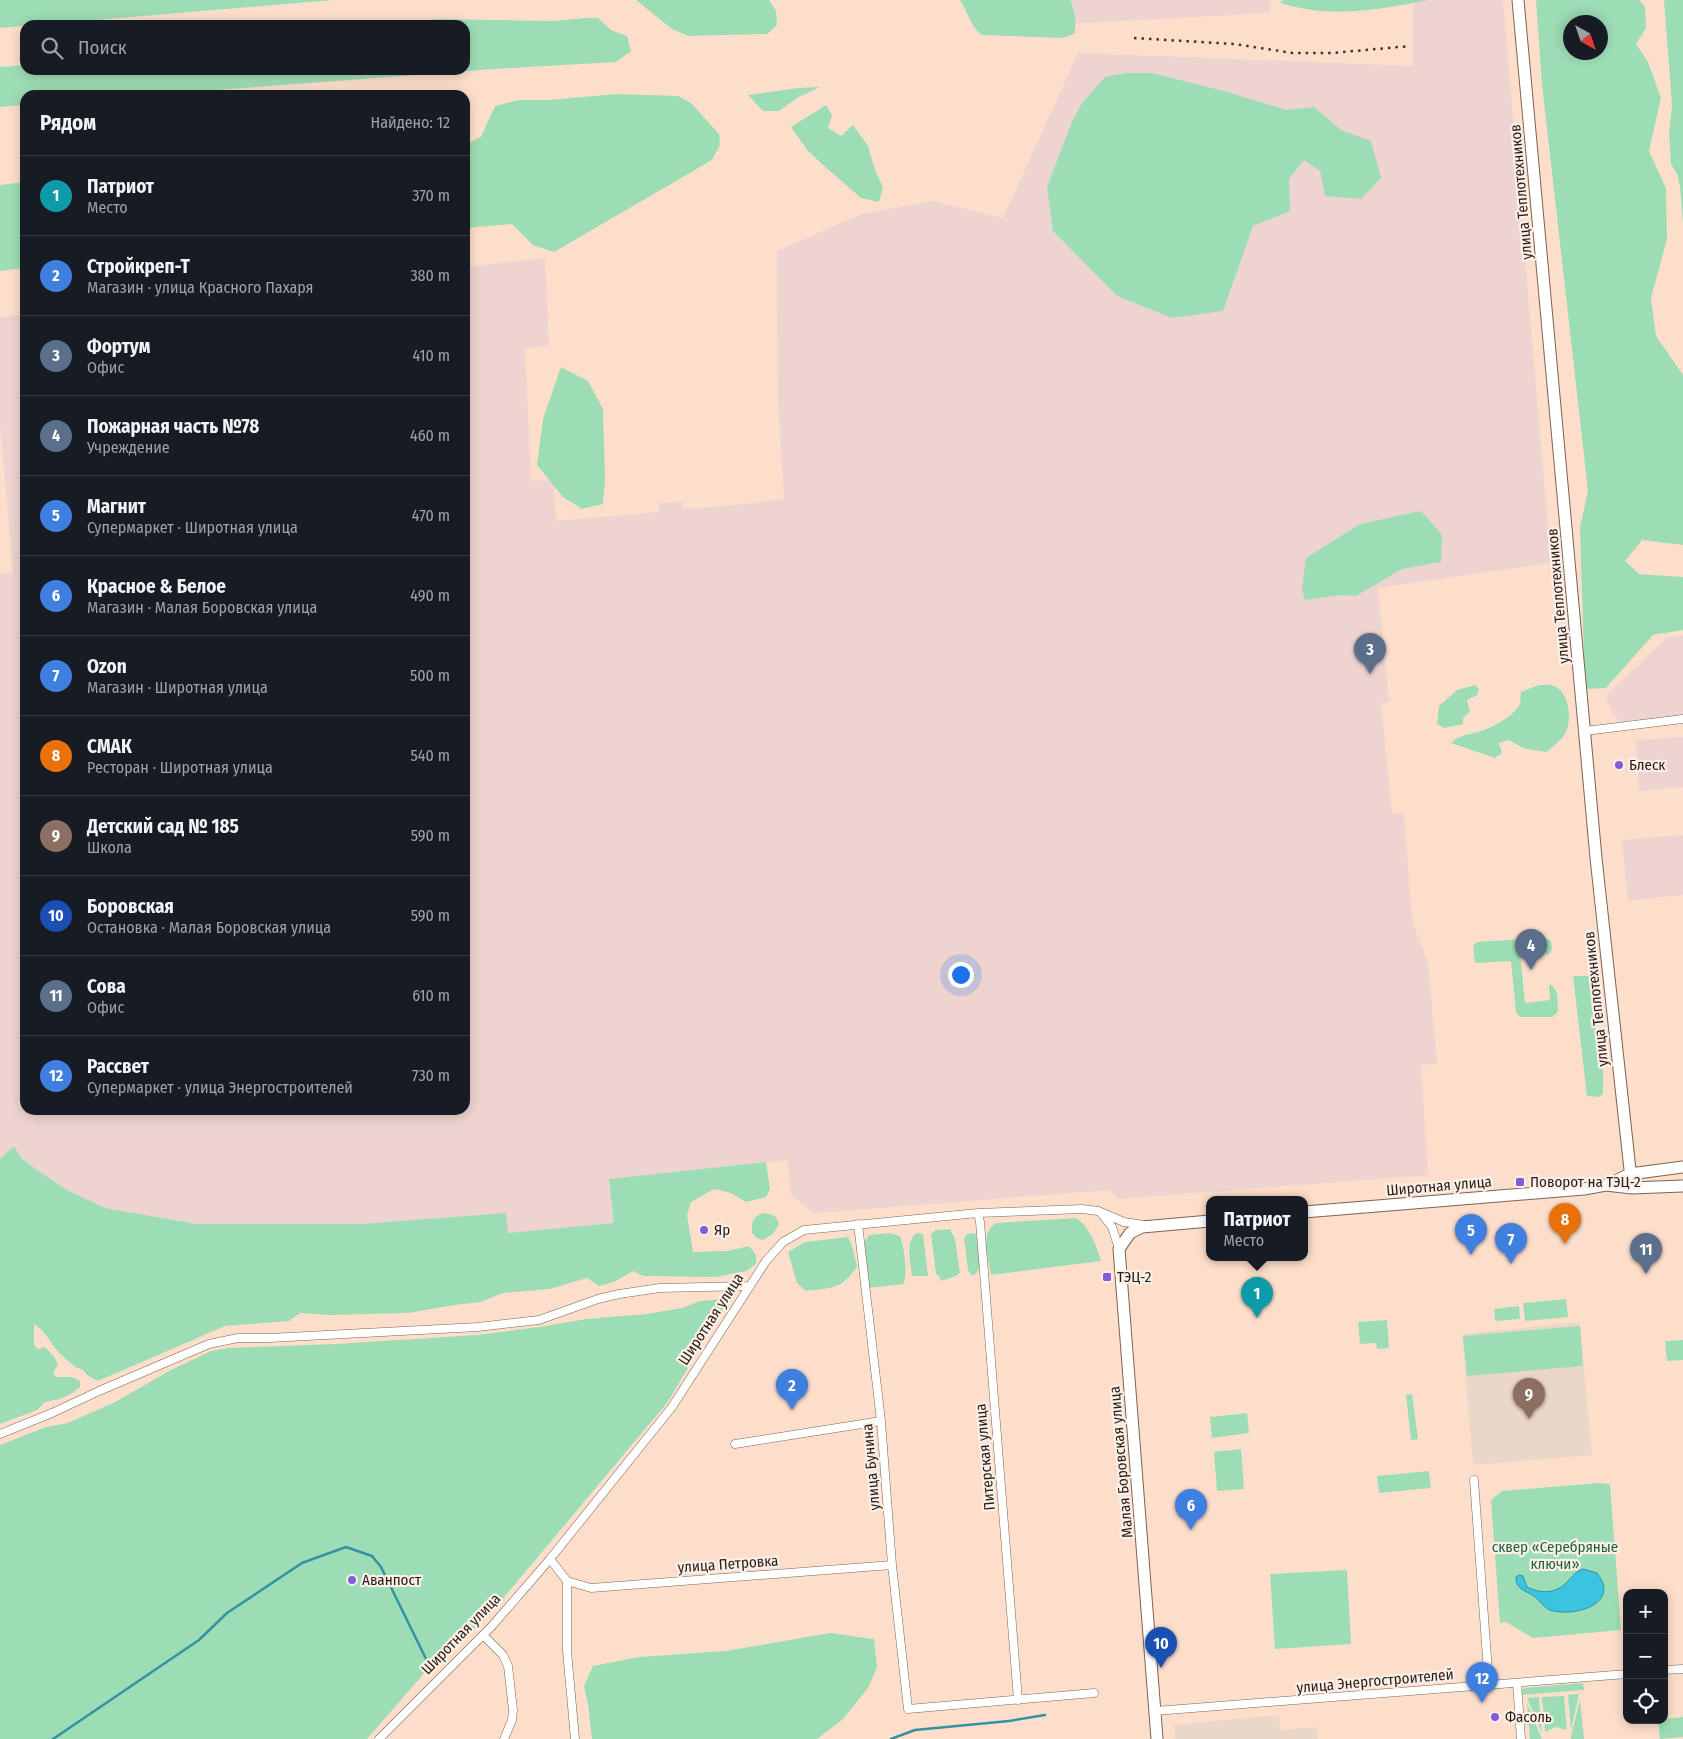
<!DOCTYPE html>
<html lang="ru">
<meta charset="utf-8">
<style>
:root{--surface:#171b24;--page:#242831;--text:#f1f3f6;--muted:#9ea1a6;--line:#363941;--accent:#8c9099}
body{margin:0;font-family:"Fira Sans Condensed",sans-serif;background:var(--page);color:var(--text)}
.controls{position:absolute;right:15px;bottom:15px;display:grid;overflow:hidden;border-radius:10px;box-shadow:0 2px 12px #0003}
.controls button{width:45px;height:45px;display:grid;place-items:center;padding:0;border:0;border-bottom:1px solid var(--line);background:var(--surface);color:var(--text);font:25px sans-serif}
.compass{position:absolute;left:1563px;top:15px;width:45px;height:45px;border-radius:50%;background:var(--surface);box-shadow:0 2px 12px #0003;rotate:140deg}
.you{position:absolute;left:960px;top:974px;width:18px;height:18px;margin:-12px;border:4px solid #fff;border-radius:50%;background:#1a73e8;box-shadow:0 0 0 8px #1a73e833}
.badge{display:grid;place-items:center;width:32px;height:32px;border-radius:50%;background:var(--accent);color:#fff;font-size:16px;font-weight:700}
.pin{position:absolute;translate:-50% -41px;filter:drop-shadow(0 1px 2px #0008)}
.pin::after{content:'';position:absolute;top:26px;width:18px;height:15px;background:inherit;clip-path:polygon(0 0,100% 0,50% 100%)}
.popup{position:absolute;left:1206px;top:1196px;width:102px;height:65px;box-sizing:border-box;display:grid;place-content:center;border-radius:10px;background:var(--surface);filter:drop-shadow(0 1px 4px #0005);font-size:16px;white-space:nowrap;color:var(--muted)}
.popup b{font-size:19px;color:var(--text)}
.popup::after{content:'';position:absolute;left:50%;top:100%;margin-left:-10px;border:10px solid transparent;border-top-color:var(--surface)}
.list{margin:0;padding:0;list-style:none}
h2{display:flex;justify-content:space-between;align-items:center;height:65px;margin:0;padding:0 20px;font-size:21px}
h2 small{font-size:16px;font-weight:400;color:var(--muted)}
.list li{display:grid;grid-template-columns:32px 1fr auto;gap:15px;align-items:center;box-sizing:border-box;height:80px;padding:0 20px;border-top:1px solid var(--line)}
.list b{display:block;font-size:19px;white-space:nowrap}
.list p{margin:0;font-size:16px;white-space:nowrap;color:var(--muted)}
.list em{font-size:16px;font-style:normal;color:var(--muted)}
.icon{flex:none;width:28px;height:28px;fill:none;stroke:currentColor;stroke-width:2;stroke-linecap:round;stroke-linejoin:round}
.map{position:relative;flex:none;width:1683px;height:1739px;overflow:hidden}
.search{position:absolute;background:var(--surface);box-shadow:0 2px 12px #0003;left:20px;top:20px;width:450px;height:55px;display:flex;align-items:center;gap:12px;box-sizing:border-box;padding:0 18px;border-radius:15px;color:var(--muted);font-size:19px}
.panel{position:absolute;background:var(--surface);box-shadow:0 2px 12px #0003;left:20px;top:90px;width:450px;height:1025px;border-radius:15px}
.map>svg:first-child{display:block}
.industrial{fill:#eed4d0}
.education{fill:#ebd7c8}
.green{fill:#9dddb5;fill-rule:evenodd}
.water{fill:#3ac4df;stroke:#3492a2}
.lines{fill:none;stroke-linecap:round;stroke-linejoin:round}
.stream{stroke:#3492a2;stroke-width:2.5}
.street-casing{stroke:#7e6352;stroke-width:9}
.secondary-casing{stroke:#7e6352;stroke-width:13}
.street{stroke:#fff;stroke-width:8}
.secondary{stroke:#fff;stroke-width:11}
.rail{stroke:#41332b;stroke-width:2.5;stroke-dasharray:2.5 5;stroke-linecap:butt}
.poi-dot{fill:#825cd6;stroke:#fcefe8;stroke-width:2}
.labels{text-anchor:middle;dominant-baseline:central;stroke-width:4.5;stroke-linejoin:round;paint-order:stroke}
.street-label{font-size:15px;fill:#271c15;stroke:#fcefe8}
.poi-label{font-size:15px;fill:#271c15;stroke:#fcefe8;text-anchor:start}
.park-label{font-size:15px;fill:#1e623e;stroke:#fcefe8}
</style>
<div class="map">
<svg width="1683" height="1739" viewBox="0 0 1683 1739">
<rect width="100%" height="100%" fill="#fddecb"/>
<path class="industrial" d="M1063,0H1271L1269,13L1066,24Z
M1413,0H1503L1551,563L1378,588L1389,702L1381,703L1392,814L1404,813L1412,921L1428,962L1437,1064L1421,1065L1428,1175L1118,1199L1110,1190L814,1213L791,1195L788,1160L609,1179L615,1223L507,1233L505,1213L362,1224H197L105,1208L67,1190L43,1174L22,1159L14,1146L0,1159V574L13,573L0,422V317L25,314V1110H465V267L545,258L549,345L525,349L531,481L553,480L556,521L659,512V503L683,502V509L736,505L784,499L778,401L777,251L862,214L933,201L1003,218L1078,53L1413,66Z
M1683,635V716L1621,723L1611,710L1606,696L1666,638Z
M1683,737V787L1639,791L1636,740Z
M1683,835V895L1628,901L1622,840Z"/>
<path class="education" d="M1580,1322L1592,1455L1473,1465L1462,1334Z
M1279,1715L1280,1730L1317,1727L1318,1739H1175L1174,1725Z"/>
<path class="green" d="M0,0H334L0,28Z
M636,0H769L776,11L777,25L767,34L688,36L672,29Z
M960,0H1070C1075,12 1077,21 1074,34L1063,38L981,35C970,25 968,12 960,0Z
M1283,0H1429C1375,10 1334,19 1280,3Z
M1536,0H1639L1645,7L1646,28L1636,44L1648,62L1661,98L1649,151L1666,188L1667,239L1651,298L1656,336L1683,375V545L1642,540L1625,561L1639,574L1683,577V630L1653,635L1606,688L1585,689L1580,527L1588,491L1542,84ZM1570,22H1600V52H1570Z
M1664,0H1683V225L1680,186L1677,174L1671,164L1669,133L1672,106Z
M585,18H598L611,30L627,36L631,51L616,62L494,69L152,95H25V105L0,107V67L25,65V70H465V25H398L436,19L555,21Z
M1126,73H1152L1220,90L1287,110L1314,107L1341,130L1371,141L1381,178L1361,199L1325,196L1320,171L1304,160L1289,179L1290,211L1253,226L1223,311L1172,318L1117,296L1053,231L1047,187L1072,122L1082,103L1105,77Z
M820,87L797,98L779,111H763L748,95L798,88Z
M617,94L678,96L691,103L719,134L720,145L712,160L554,252L533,245L512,224L465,228V145L481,137L495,106L519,100H549Z
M826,105L832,115L828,128L841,136L853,125L868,146L875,170L883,187L879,202L861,198L823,165L808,151L791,127Z
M25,182V268L0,271V185Z
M561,367L588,381L603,409L605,480L603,504L582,509L563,497L537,465L543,419Z
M1421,511L1442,535L1441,562L1402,569L1356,596L1341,595L1305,600L1302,589L1306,558L1360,524Z
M1475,685L1479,689L1477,695L1467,700L1470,711L1463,718V724L1444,728L1437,724L1439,706L1457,690Z
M1539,685C1543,685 1550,684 1554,686C1569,692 1572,719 1566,732C1563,739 1553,746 1547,752L1526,749L1508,740L1499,743L1502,753L1495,758L1451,743C1461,733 1472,735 1484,730C1495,726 1514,716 1520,704C1521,701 1520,695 1521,692Z
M1545,938L1551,941L1552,950L1548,955H1546L1545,940L1519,943L1525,1003L1550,1000L1549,984C1560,989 1557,1001 1558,1011L1553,1017H1520L1516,1012L1511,961L1475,963L1473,946L1477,942Z
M1573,976H1592L1597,995L1593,1011L1594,1023L1600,1043L1603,1073V1094L1599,1097L1587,1096Z
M14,1146L22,1159L43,1174L67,1190L105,1208L197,1224H361L506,1213L508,1233L614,1223L609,1179L766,1162L770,1189L766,1197L746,1202L731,1193L714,1189L691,1202L687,1215L693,1252L728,1251L749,1246L756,1255V1264L746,1271L716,1277L643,1276L633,1271L614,1282L599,1286L587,1278L550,1289L503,1293L481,1302L455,1305L408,1313L330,1315L300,1313L289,1321L225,1326L98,1381L87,1375L83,1370L75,1367L59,1353L42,1330L34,1324V1345L38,1349L45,1347L55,1358L58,1365L53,1373L56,1377H72L80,1381V1387L71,1394L60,1399L45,1402L37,1410L0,1424V1159Z
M763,1213C773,1214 776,1215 779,1224L773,1234L763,1240L757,1238L752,1233C752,1222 752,1217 763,1213Z
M1076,1218C1089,1226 1097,1246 1101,1261L991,1275C989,1259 979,1234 996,1223Z
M950,1229L955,1239L960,1273L956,1276L941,1281L939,1276L936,1274L931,1234L936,1230Z
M889,1233L900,1236C905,1250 907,1270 904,1284L868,1288L864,1243L869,1235Z
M917,1233L923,1234L928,1276H912C911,1264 904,1241 917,1233Z
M975,1233C979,1244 985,1271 972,1276L968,1270L964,1238L967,1234Z
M848,1237L852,1246L857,1266C843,1289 831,1288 806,1291L797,1283L788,1252L805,1242Z
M723,1299L728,1301L667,1403L484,1621L433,1663L367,1739H0V1445L46,1427L68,1423L115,1402L171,1370L211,1351L227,1348L336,1344L477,1335L539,1327L586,1319L647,1314L682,1308L700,1301Z
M1566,1299L1568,1317L1525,1321L1523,1303Z
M1519,1306L1520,1319L1495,1321L1494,1309Z
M1387,1320L1389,1348L1377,1349L1376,1343L1360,1344L1358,1322Z
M1580,1326L1583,1366L1467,1376L1463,1336Z
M1683,1340V1360L1667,1361L1665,1341Z
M1412,1394L1418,1439L1411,1440L1406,1395Z
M1247,1413L1249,1433L1212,1438L1210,1417Z
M1241,1449L1244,1489L1217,1491L1214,1452Z
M1429,1471L1431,1488L1379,1493L1377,1476Z
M1599,1483L1610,1484L1621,1630L1533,1638L1506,1622L1500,1623L1491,1500L1502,1491Z
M1347,1570L1351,1644L1275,1649L1270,1574Z
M830,1633L874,1639L877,1667L868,1688L842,1720L817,1739H592L588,1704L584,1686L593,1666L639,1657L726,1651Z
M1583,1683L1584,1690L1522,1695V1690L1524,1688Z
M1579,1694L1571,1730L1568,1695Z
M1564,1696L1567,1730L1556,1727L1545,1732L1542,1697Z
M1539,1697V1698L1542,1733L1527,1698Z
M1580,1700L1584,1739H1571V1736Z
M1527,1703L1542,1739H1530Z
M1683,1717V1737L1660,1739L1658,1720Z"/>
<path class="water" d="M1583,1569L1597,1573C1622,1604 1573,1618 1550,1610C1543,1607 1539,1599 1532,1595C1524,1590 1515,1588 1516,1577L1519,1575L1523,1576L1527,1587C1542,1594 1555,1594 1567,1582C1573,1576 1575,1572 1583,1569Z"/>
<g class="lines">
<path class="stream" d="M53,1739L199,1640L227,1613L302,1563L346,1547L372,1556L381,1567L429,1665
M891,1739L915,1730L1009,1721L1045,1715"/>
<g class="street-casing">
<path id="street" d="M1585,731L1683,719
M978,1213L980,1222L1018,1700
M1102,1214L1112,1227L1119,1249
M858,1224L881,1421L892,1565L908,1709L1094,1693
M0,1434L52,1413L99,1391L209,1344L238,1338H269L478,1327L539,1320L598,1299L619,1294L660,1288L750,1286
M735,1444L881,1421
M1474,1480L1489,1685
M550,1559L567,1581V1651L575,1739
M567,1581L591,1588L892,1565
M483,1635L503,1655L508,1666L513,1710L512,1720L504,1739
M1664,1670L1683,1669
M1517,1683L1521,1739
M1155,1711L1627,1674
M379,1739L492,1626L550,1559L672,1407L766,1261L783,1242L804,1230L978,1213L1082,1209L1098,1211L1124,1222L1144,1225"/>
</g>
<g class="secondary-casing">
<path id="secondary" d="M1518,0L1596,858L1632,1188
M1607,1185L1630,1174L1683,1167
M1304,1212L1584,1189L1606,1185L1632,1188L1683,1186
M1157,1739L1119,1249L1130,1233L1142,1227L1210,1221"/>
</g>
<use href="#street" class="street"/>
<use href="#secondary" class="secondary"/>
<path class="rail" d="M1134,38L1234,44L1293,53H1332L1410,46"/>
</g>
<g class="poi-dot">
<circle cx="1619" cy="765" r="5"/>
<rect x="1515" y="1177" width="10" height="10" rx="2.5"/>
<circle cx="704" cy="1230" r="5"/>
<rect x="1102" y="1272" width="10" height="10" rx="2.5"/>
<circle cx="352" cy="1580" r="5"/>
<circle cx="1495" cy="1717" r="5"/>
</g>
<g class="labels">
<g class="street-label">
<text transform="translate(1521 192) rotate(-95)">улица Теплотехников</text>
<text transform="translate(1558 596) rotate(-95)">улица Теплотехников</text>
<text transform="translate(1596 999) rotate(-96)">улица Теплотехников</text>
<text transform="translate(1439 1186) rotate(-5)">Широтная улица</text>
<text transform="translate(711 1319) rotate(-57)">Широтная улица</text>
<text transform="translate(985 1457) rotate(-95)">Питерская улица</text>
<text transform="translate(1121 1462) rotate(-95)">Малая Боровская улица</text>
<text transform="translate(871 1467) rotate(-95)">улица Бунина</text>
<text transform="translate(728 1564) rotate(-4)">улица Петровка</text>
<text transform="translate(461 1634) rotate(-46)">Широтная улица</text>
<text transform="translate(1375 1681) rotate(-5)">улица Энергостроителей</text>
</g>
<g class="poi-label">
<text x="1629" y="765">Блеск</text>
<text x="1530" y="1182">Поворот на ТЭЦ-2</text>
<text x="714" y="1230">Яр</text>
<text x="1117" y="1277">ТЭЦ-2</text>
<text x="362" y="1580">Аванпост</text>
<text x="1505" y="1717">Фасоль</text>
</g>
<g class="park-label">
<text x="1555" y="1547">сквер «Серебряные<tspan x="1555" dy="17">ключи»</tspan></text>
</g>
</g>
</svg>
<div class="controls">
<button>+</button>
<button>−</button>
<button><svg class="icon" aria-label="locate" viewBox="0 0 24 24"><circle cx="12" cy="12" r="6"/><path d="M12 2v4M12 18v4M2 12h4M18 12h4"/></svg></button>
</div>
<svg class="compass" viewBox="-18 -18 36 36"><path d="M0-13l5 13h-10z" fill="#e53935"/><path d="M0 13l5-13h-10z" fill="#9ea1a6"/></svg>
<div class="you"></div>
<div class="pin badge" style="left:1257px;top:1318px;background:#0f9aa8">1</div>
<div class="popup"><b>Патриот</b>Место</div>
<div class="pin badge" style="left:792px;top:1410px;background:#3f7fe0">2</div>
<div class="pin badge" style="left:1370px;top:674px;background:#5c6f8a">3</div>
<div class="pin badge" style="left:1531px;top:970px;background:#5c6f8a">4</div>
<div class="pin badge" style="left:1471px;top:1255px;background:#3f7fe0">5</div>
<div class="pin badge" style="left:1191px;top:1530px;background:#3f7fe0">6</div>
<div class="pin badge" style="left:1511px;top:1264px;background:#3f7fe0">7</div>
<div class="pin badge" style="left:1565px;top:1244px;background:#e8710a">8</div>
<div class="pin badge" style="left:1529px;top:1419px;background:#8d6e63">9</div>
<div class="pin badge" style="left:1161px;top:1668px;background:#1a4fb4">10</div>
<div class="pin badge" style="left:1646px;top:1274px;background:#5c6f8a">11</div>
<div class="pin badge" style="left:1482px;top:1703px;background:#3f7fe0">12</div>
<div class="search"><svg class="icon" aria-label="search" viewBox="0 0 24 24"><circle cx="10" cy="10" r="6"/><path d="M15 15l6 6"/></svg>Поиск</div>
<section class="panel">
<h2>Рядом<small>Найдено: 12</small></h2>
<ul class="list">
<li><span class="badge" style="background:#0f9aa8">1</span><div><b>Патриот</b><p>Место</p></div><em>370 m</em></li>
<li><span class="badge" style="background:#3f7fe0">2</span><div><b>Стройкреп-Т</b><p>Магазин · улица Красного Пахаря</p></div><em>380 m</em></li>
<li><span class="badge" style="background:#5c6f8a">3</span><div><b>Фортум</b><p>Офис</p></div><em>410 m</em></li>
<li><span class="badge" style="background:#5c6f8a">4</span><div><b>Пожарная часть №78</b><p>Учреждение</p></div><em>460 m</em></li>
<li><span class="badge" style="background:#3f7fe0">5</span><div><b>Магнит</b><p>Супермаркет · Широтная улица</p></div><em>470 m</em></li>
<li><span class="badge" style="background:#3f7fe0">6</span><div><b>Красное &amp; Белое</b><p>Магазин · Малая Боровская улица</p></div><em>490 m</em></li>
<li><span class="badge" style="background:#3f7fe0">7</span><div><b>Ozon</b><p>Магазин · Широтная улица</p></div><em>500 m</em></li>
<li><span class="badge" style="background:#e8710a">8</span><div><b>СМАК</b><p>Ресторан · Широтная улица</p></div><em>540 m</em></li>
<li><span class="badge" style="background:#8d6e63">9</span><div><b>Детский сад № 185</b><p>Школа</p></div><em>590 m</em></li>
<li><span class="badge" style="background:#1a4fb4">10</span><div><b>Боровская</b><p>Остановка · Малая Боровская улица</p></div><em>590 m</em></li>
<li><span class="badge" style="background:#5c6f8a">11</span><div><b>Сова</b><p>Офис</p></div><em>610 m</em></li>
<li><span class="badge" style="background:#3f7fe0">12</span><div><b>Рассвет</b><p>Супермаркет · улица Энергостроителей</p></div><em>730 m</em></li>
</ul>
</section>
</div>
